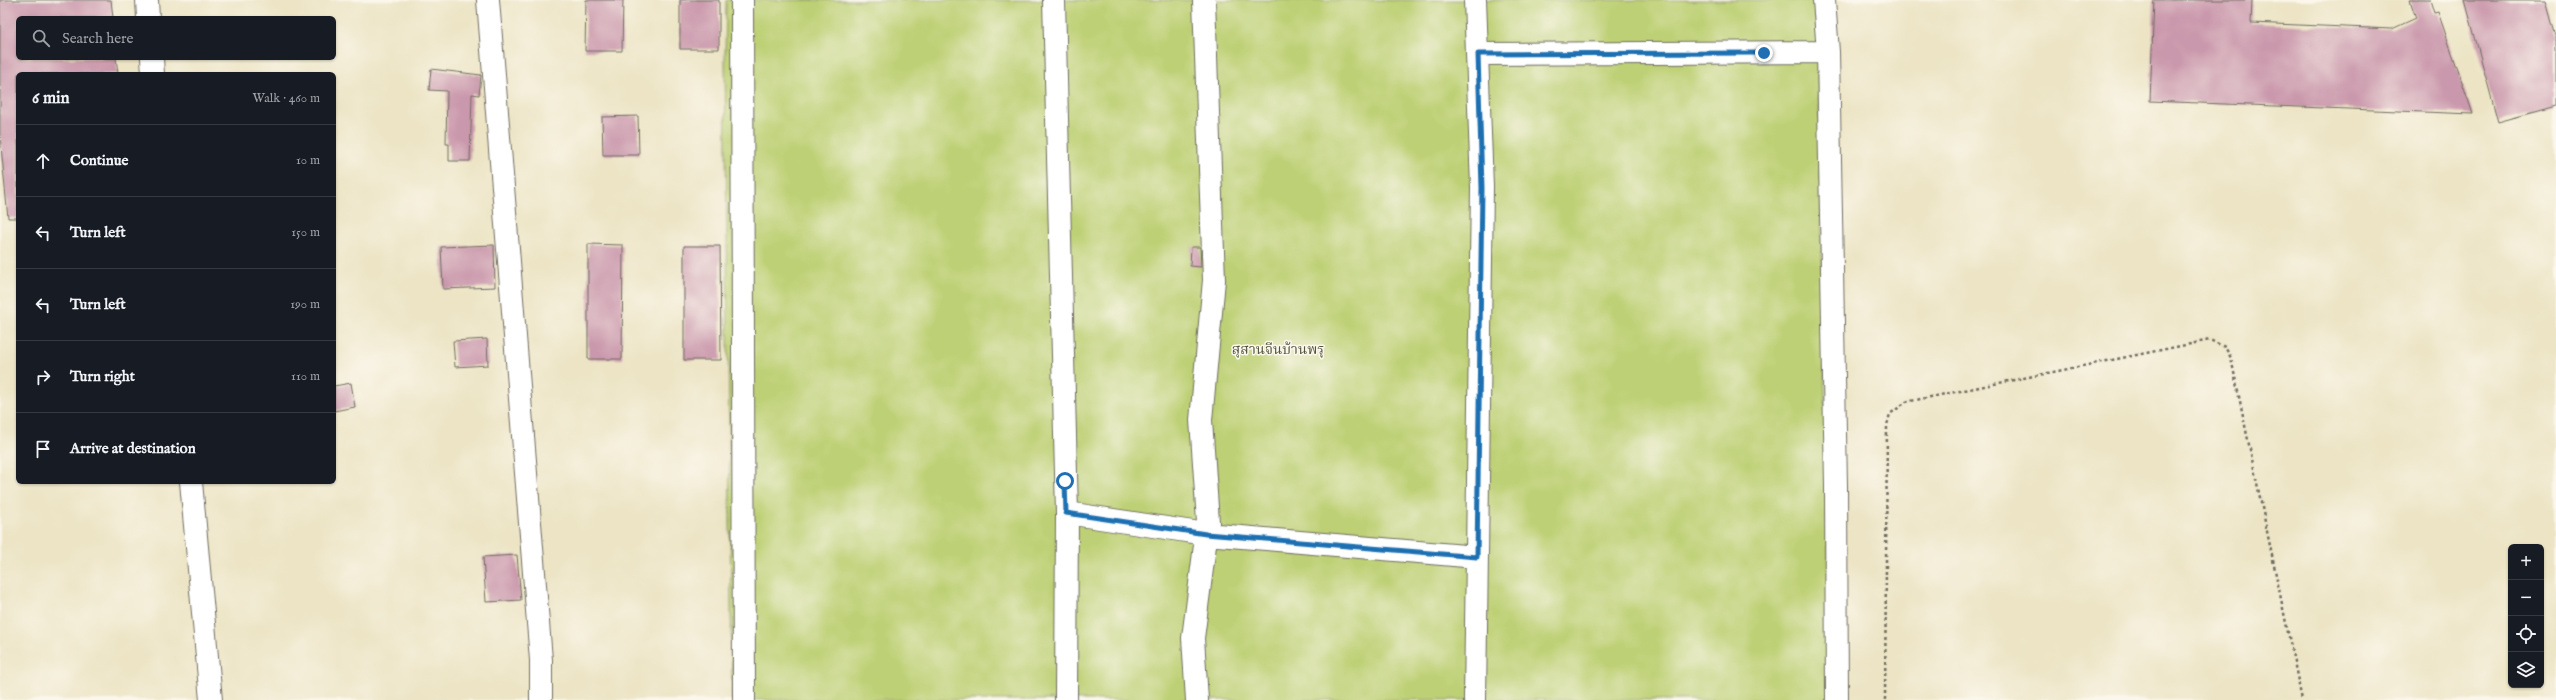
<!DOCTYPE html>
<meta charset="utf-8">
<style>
:root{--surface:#171b24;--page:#20242c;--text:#f1f3f6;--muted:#9ea1a6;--line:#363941}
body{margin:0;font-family:"IM FELL English","Noto Serif Thai",serif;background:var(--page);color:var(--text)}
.controls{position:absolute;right:12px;bottom:12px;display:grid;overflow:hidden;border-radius:6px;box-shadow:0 1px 3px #0004}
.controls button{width:36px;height:36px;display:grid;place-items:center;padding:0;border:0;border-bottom:1px solid var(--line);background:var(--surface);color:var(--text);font:20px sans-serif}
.stop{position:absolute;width:12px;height:12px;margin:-9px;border:3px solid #1f6fb2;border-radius:50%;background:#fff}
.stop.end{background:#1f6fb2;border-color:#fff;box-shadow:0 1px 4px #0008}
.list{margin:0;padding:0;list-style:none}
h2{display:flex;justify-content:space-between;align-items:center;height:52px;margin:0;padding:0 16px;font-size:17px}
h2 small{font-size:13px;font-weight:400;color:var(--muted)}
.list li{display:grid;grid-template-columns:26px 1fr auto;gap:12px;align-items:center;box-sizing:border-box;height:72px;padding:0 16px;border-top:1px solid var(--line)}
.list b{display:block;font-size:15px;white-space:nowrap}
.list em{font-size:13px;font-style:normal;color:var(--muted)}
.icon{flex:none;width:22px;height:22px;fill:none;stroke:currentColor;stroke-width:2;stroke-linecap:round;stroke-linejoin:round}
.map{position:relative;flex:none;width:2556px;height:700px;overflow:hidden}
.search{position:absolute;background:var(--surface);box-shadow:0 1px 3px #0004;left:16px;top:16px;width:320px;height:44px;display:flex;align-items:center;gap:10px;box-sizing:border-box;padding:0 14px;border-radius:6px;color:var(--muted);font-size:15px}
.panel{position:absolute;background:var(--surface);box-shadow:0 1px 3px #0004;left:16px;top:72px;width:320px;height:412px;border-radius:6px}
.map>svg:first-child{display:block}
.green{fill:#bdd074;stroke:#747e50}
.building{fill:#ca98ac}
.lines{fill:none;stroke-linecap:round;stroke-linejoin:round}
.minor-casing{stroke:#6f6c61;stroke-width:24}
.path{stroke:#6f6c61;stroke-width:2.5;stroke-dasharray:3 3;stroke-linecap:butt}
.minor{stroke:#fff;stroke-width:22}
.route{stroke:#1f6fb2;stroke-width:5}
.labels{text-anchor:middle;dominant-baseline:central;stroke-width:3;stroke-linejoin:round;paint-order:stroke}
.park-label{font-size:14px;fill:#50543d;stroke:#fbf7ec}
</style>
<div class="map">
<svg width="2556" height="700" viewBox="0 0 2556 700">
<rect width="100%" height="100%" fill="#fbf7ec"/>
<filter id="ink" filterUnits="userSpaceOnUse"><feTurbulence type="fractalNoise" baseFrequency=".025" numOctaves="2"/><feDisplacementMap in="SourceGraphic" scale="8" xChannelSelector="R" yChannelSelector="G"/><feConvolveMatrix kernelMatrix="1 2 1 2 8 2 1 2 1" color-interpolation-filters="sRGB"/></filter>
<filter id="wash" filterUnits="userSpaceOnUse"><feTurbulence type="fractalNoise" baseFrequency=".012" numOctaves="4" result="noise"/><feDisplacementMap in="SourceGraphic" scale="16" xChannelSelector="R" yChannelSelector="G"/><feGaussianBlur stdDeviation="0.9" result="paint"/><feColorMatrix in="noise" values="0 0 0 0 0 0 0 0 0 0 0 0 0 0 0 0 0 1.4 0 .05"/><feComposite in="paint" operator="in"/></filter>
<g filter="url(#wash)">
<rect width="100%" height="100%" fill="#ece4c4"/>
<path class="green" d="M726,0H1817L1831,700H732L725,60Z"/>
<g id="blocks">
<path class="building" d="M0,0H111L113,18H18V58H116L118,74H18V218H8L0,136Z
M586,0H623L622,51H585Z
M680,0H719V49H680Z
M2154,0H2252L2251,23L2392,29L2416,18L2410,0H2430L2434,13L2438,12L2473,114L2150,101Z
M2465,0H2546L2556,36V106L2498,122Z
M431,69L481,75L479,95L472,94L470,161H449V144H446L447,91L429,90Z
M638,116L639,155H603L602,117Z
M588,244L623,245L622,359H588Z
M494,245L495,287L443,289L441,247Z
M684,246H720L721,360H684Z
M1191,247H1200L1201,267L1190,266Z
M487,339L488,365L455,367L453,341Z
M351,383L355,407L334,411V386Z
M517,555L521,600L486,602L483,557Z"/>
</g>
</g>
<g filter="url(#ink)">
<use href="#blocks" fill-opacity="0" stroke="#6f6c61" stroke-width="1"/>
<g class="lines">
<g class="minor-casing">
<path id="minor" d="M147,0L148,18
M488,0L541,660V700
M742,0L744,700
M1054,0L1067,513L1066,700
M1824,0L1828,52L1836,485L1837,700
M1478,54L1828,52
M152,58L153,74
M191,482L211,700
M1067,513L1206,534L1477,557
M1197,700L1193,638L1208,522L1201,420L1214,280L1204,0
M1475,700L1482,187L1475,0"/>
</g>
<path class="path" d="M1885,700L1887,425L1890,414L1906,402L2210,340L2225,347L2231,358L2302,700"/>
<use href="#minor" class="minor"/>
</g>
</g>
<g class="lines" filter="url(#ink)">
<path class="route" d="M1065,481L1066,513L1206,534L1477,557L1482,188L1478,54L1764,53"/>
</g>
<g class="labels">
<g class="park-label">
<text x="1278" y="350">สุสานจีนบ้านพรุ</text>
</g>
</g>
</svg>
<div class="controls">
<button>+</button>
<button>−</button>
<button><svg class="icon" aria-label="locate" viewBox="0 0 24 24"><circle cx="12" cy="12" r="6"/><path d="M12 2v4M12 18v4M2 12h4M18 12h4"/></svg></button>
<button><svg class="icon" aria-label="layers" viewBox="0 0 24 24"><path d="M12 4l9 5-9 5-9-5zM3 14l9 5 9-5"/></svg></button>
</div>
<div class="stop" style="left:1065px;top:481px"></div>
<div class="stop end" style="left:1764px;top:53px"></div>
<div class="search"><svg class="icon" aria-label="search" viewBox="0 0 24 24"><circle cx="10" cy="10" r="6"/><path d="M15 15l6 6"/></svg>Search here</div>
<section class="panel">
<h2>6 min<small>Walk · 460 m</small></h2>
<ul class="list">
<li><svg class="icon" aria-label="ahead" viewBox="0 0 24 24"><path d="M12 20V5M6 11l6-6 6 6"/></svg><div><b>Continue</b></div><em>10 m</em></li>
<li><svg class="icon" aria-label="left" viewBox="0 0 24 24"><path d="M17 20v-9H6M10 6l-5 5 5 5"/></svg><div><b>Turn left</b></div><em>150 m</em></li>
<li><svg class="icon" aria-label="left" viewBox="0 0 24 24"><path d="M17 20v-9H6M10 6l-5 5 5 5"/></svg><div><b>Turn left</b></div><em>190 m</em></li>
<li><svg class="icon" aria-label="right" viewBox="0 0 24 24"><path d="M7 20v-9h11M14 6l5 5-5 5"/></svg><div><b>Turn right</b></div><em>110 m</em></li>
<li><svg class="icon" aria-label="arrive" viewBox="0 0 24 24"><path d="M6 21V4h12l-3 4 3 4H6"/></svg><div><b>Arrive at destination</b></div></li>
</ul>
</section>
</div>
